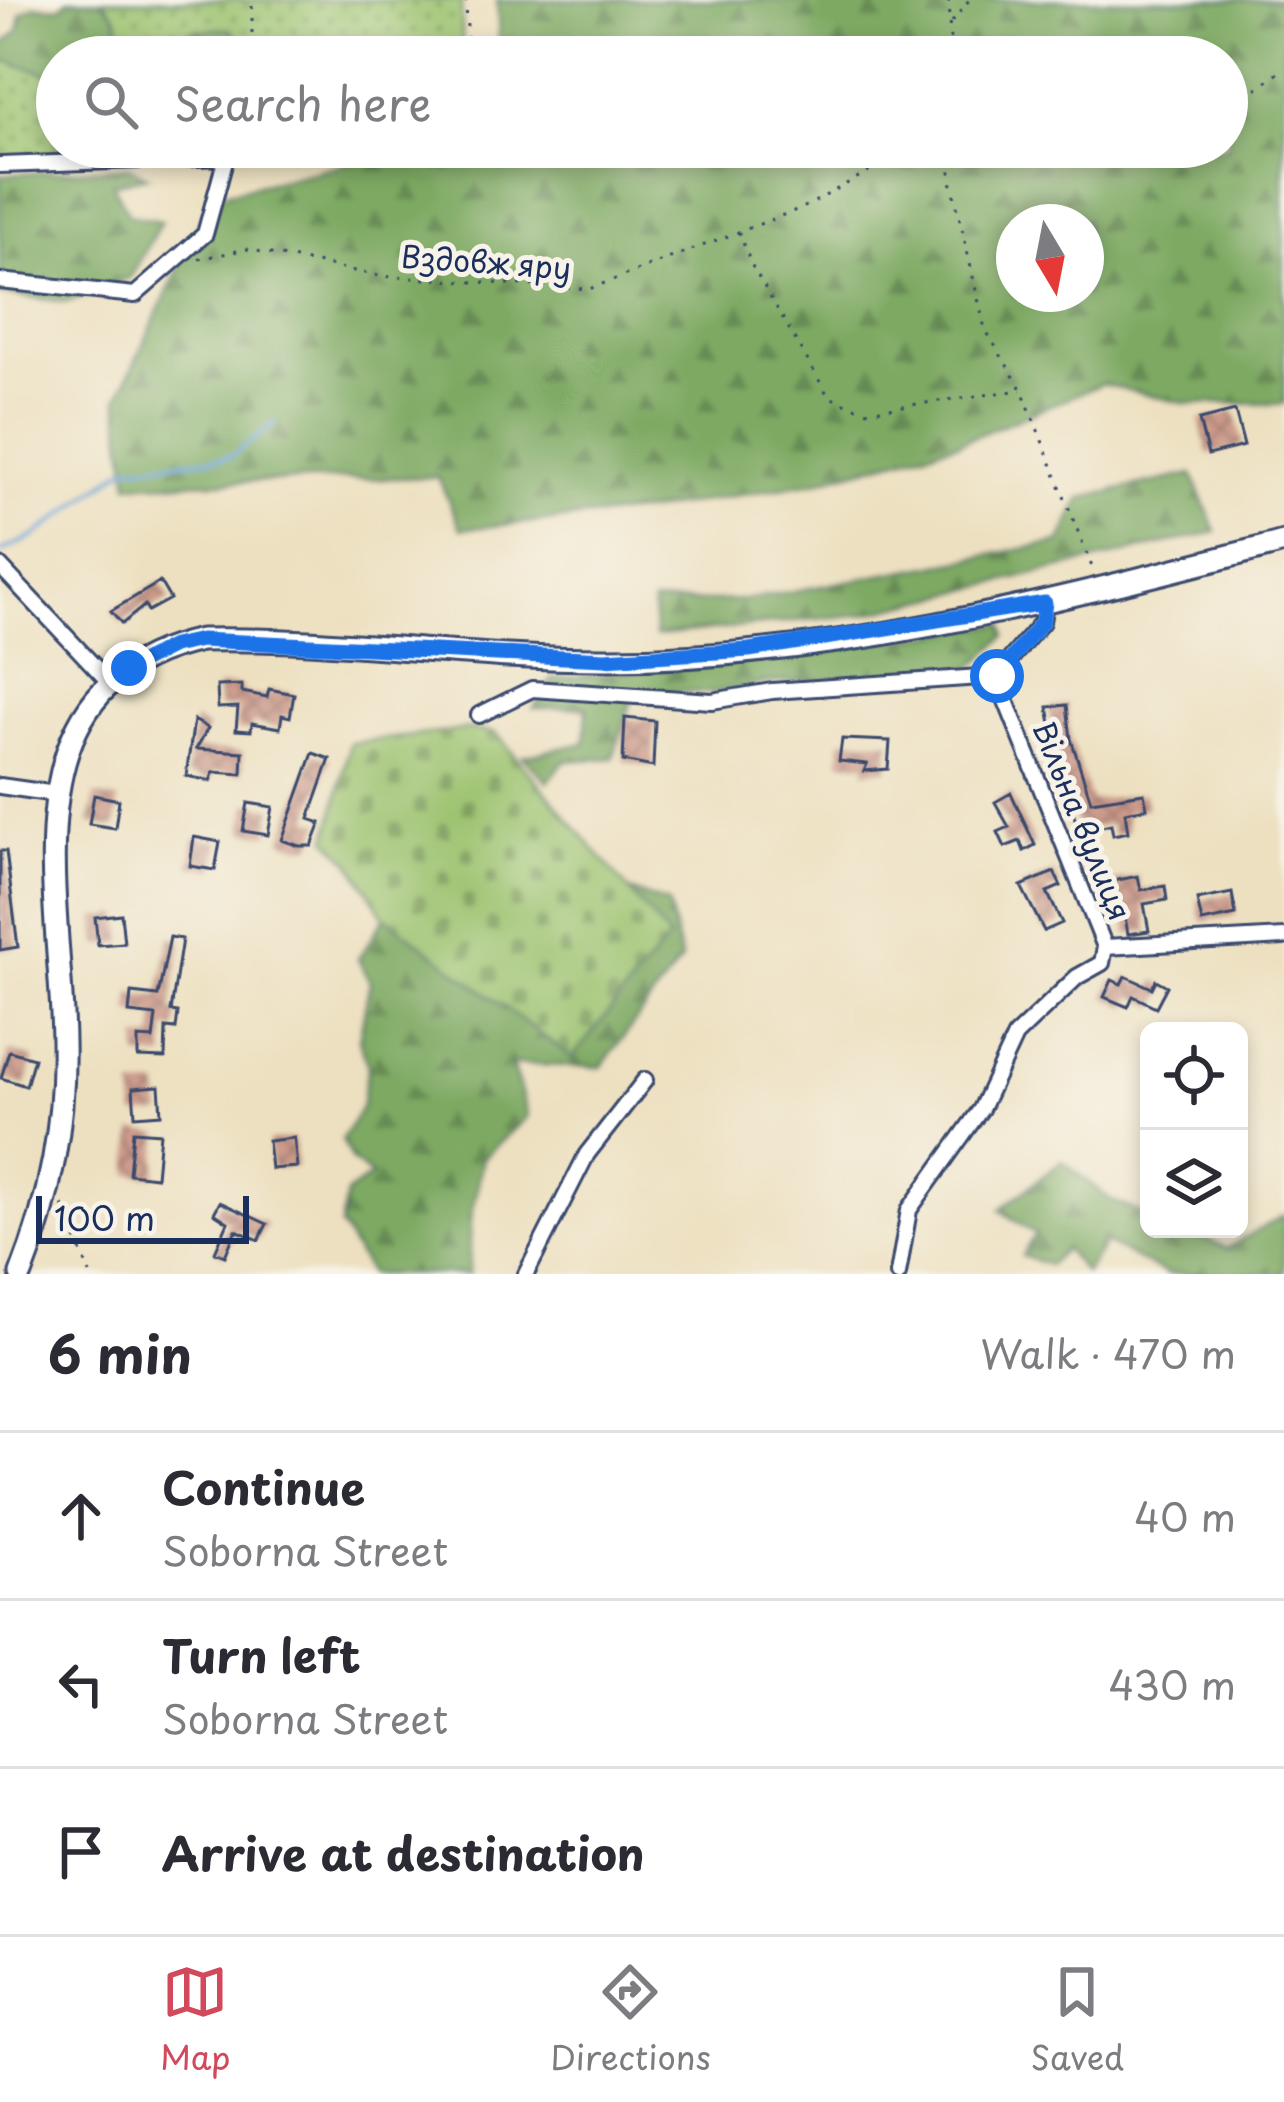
<!DOCTYPE html>
<meta charset="utf-8">
<style>
:root{--surface:#fff;--page:#f7f7f7;--text:#2b2b33;--muted:#7c7c81;--line:#e1e1e2;--accent:#d1495b}
body{margin:0;font-family:"Playpen Sans",sans-serif;background:var(--page);color:var(--text)}
.controls{position:absolute;right:36px;bottom:36px;display:grid;overflow:hidden;border-radius:18px;box-shadow:0 6px 18px #0003}
.controls button{width:108px;height:108px;display:grid;place-items:center;padding:0;border:0;border-bottom:3px solid var(--line);background:var(--surface);color:var(--text);font:60px sans-serif}
.compass{position:absolute;left:996px;top:204px;width:108px;height:108px;border-radius:50%;background:var(--surface);box-shadow:0 6px 18px #0003;rotate:170deg}
.scale{position:absolute;left:36px;bottom:30px;width:213px;box-sizing:border-box;padding-left:12px;border:6px solid #1b2f5e;border-top:0;font-size:33px;line-height:42px;white-space:nowrap;color:#1b2f5e;-webkit-text-stroke:9px #f7f3e8;paint-order:stroke}
.stop{position:absolute;width:36px;height:36px;margin:-27px;border:9px solid #1a73e8;border-radius:50%;background:#fff}
.stop.end{background:#1a73e8;border-color:#fff;box-shadow:0 3px 12px #0008}
.list{margin:0;padding:0;list-style:none}
h2{display:flex;justify-content:space-between;align-items:center;height:156px;margin:0;padding:0 48px;font-size:51px}
h2 small{font-size:39px;font-weight:400;color:var(--muted)}
.list li{display:grid;grid-template-columns:78px 1fr auto;gap:36px;align-items:center;box-sizing:border-box;height:168px;padding:0 48px;border-top:3px solid var(--line)}
.list b{display:block;font-size:45px;white-space:nowrap}
.list p{margin:0;font-size:39px;white-space:nowrap;color:var(--muted)}
.list em{font-size:39px;font-style:normal;color:var(--muted)}
.icon{flex:none;width:66px;height:66px;fill:none;stroke:currentColor;stroke-width:2;stroke-linecap:round;stroke-linejoin:round}
.map{position:relative;flex:none;width:1284px;height:1274px;overflow:hidden}
.search{position:absolute;background:var(--surface);box-shadow:0 6px 18px #0003;left:36px;right:36px;top:36px;height:132px;display:flex;align-items:center;gap:30px;box-sizing:border-box;padding:0 42px;border-radius:66px;color:var(--muted);font-size:45px}
.sheet{height:660px;background:var(--surface)}
nav{display:flex;justify-content:space-around;align-items:center;box-sizing:border-box;height:168px;border-top:3px solid var(--line);background:var(--surface);font-size:33px;color:var(--muted)}
nav a{display:grid;justify-items:center;gap:6px}
nav .on{color:var(--accent)}
.map>svg:first-child{display:block}
.grass{fill:url(#grass-dots);stroke:#5c7966;stroke-width:3}
.forest{fill:url(#forest-firs);stroke:#4c6c60;stroke-width:3;fill-rule:evenodd}
.cemetery{fill:url(#cemetery-stones);stroke:#5c7966;stroke-width:3}
.lines{fill:none;stroke-linecap:round;stroke-linejoin:round}
.stream{stroke:#66a3d7;stroke-width:4.5}
.building{fill:url(#building-cross-hatch)}
.street-casing{stroke:#3a4a6d;stroke-width:20}
.primary-casing{stroke:#3a4a6d;stroke-width:27}
.path{stroke:#3a4a6d;stroke-width:3;stroke-dasharray:3 9;stroke-linecap:butt}
.street{stroke:#fff;stroke-width:14}
.primary{stroke:#fff;stroke-width:21}
.route{stroke:#1a73e8;stroke-width:15}
.labels{text-anchor:middle;dominant-baseline:central;stroke-width:10;stroke-linejoin:round;paint-order:stroke}
.street-label{font-size:30px;fill:#1b2f5e;stroke:#f7f3e8}
</style>
<div class="map">
<svg width="1284" height="1274" viewBox="0 0 1284 1274">
<defs>
<pattern id="grass-dots" width="8" height="8" patternUnits="userSpaceOnUse" patternTransform="scale(3)"><rect width="8" height="8" fill="#9cc36f"/><path d="M2 2h.1M6 6h.1" fill="none" stroke="#7e9f5e" stroke-width="1.8" stroke-linecap="round"/></pattern>
<pattern id="forest-firs" width="22" height="20" patternUnits="userSpaceOnUse" patternTransform="scale(3)"><rect width="22" height="20" fill="#7da962"/><path d="M5 1l3.5 6h-7zM16 11l3.5 6h-7z" fill="#668a54"/></pattern>
<pattern id="cemetery-stones" width="16" height="16" patternUnits="userSpaceOnUse" patternTransform="scale(3)"><rect width="16" height="16" fill="#9cc36f"/><path d="M2 7V4a2 2 0 0 1 4 0v3zM10 15v-3a2 2 0 0 1 4 0v3z" fill="#7e9f5e"/></pattern>
<pattern id="building-cross-hatch" width="8" height="8" patternUnits="userSpaceOnUse" patternTransform="scale(3)"><rect width="8" height="8" fill="#cc9a8a"/><path d="M0 0l8 8M0 8l8-8" fill="none" stroke="#a57e74"/></pattern>
</defs>
<rect width="100%" height="100%" fill="#f7f3e8"/>
<filter id="ink" filterUnits="userSpaceOnUse"><feTurbulence type="fractalNoise" baseFrequency=".00833" numOctaves="2"/><feDisplacementMap in="SourceGraphic" scale="24" xChannelSelector="R" yChannelSelector="G"/><feConvolveMatrix kernelMatrix="1 2 1 2 8 2 1 2 1" color-interpolation-filters="sRGB"/></filter>
<filter id="wash" filterUnits="userSpaceOnUse"><feTurbulence type="fractalNoise" baseFrequency=".004" numOctaves="4" result="noise"/><feDisplacementMap in="SourceGraphic" scale="48" xChannelSelector="R" yChannelSelector="G"/><feGaussianBlur stdDeviation="2.7" result="paint"/><feColorMatrix in="noise" values="0 0 0 0 0 0 0 0 0 0 0 0 0 0 0 0 0 1.4 0 .05"/><feComposite in="paint" operator="in"/></filter>
<g filter="url(#wash)">
<rect width="100%" height="100%" fill="#ede0c0"/>
<path class="grass" d="M102,0H461L463,57H242L199,29C182,33 135,58 121,35C115,24 110,12 102,0Z
M0,59L57,76V147H268L0,161Z"/>
<path class="forest" d="M67,0H102L117,18L121,35C150,61 197,22 232,30L242,57H57V76L0,59V48L18,31L21,14L35,6L61,7Z
M497,0H1284V404L1183,403L1102,384L961,442L813,482L649,511L461,529L438,477L129,484L118,399L212,196L416,147H1227V57H500ZM1014,222H1086V294H1014Z
M129,167L147,176L112,184L129,215L161,221L131,277L67,302L0,294V175Z
M1192,474L1216,532L864,614L655,636L653,603L745,600L1061,542L1081,498Z
M1004,624L1006,636L966,673L767,683L712,693L635,690L613,758L564,761L548,782L523,756L585,743L587,707L534,708L552,679L780,656Z
M597,881L668,903L681,960L601,1067L512,1064L528,1116L483,1158L471,1221L469,1274H370L340,1226L347,1193L372,1176L352,1161L342,1139L361,1108L368,1066L359,1040L370,981L358,959L385,917L475,935Z
M1062,1161L1112,1201L1149,1216V1229H1180L1227,1248L1284,1215V1274H1167L1105,1243L1085,1273L1064,1248L1049,1265L1022,1256L1035,1234L1000,1210Z"/>
<path class="cemetery" d="M472,729L496,733L669,938L572,1058L385,917L351,862L328,839L350,743Z"/>
<g class="lines">
<path class="stream" d="M0,552L35,536L126,467L230,457L275,423"/>
</g>
<g id="blocks">
<path class="building" d="M1235,411L1244,446L1208,455L1199,420Z
M160,582L170,599L148,611L145,605L122,624L111,611Z
M242,685V692L267,697L269,689L294,694L290,717L282,715L280,728L252,723L251,731L236,730L238,707L218,708L217,686Z
M1067,705L1071,739L1091,801L1144,793L1147,808L1125,812L1128,832L1113,835L1111,824L1078,831L1070,798L1065,799L1048,707Z
M625,718L655,721L653,767L623,761Z
M194,720L208,728L196,749L243,752L242,774L213,772L211,781L186,776Z
M842,739L890,741L888,769L864,771L867,764L839,761Z
M313,753L330,759L309,819L321,823L312,846H299L282,840Z
M1011,793L1035,845L1024,851L1020,841L1005,847L998,832L1009,827L995,802Z
M94,795L119,800L115,828L89,824Z
M248,803L273,807L268,835L243,831Z
M194,837L220,842L215,870L190,866Z
M0,851H6L18,947L0,950Z
M1054,872L1061,886L1047,892L1062,923L1044,931L1021,886Z
M1138,876L1141,890L1165,886L1167,900L1144,904L1149,931L1128,934L1123,905L1103,912L1097,898L1115,892L1113,881Z
M1232,893L1236,915L1202,922L1197,900Z
M121,914L124,943L98,945L95,917Z
M170,937L182,939L171,1011L178,1012L176,1029L166,1028L165,1058L138,1057V1038L153,1039L156,1016L129,1013L131,993L158,996Z
M1125,976L1152,988L1156,980L1167,986L1156,1007L1133,996L1128,1007L1104,997L1112,980L1121,984Z
M9,1051L34,1058L26,1086L1,1078Z
M159,1086L161,1114L135,1116L133,1088Z
M133,1131L160,1133L156,1177L129,1174Z
M294,1138L297,1167L271,1169L268,1141Z
M220,1202L267,1224L259,1240L236,1230L225,1256L215,1252L228,1222L214,1213Z"/>
</g>
</g>
<g filter="url(#ink)">
<use href="#blocks" fill-opacity="0" stroke="#3a4a6d" stroke-width="3"/>
<g class="lines">
<g class="street-casing">
<path id="street" d="M0,165L226,157L205,234L135,295L0,281
M0,566L110,683
M479,715L532,689L712,701L772,691L996,676L1042,622L1045,603
M0,786L56,794
M1105,947L1284,937
M526,1274L587,1154L645,1080
M898,1274L909,1210L981,1109L1015,1036L1077,977L1102,963L1105,947L996,676"/>
</g>
<g class="primary-casing">
<path id="primary" d="M21,1274C50,1201 65,1120 63,1041C61,893 2,682 201,640C335,637 468,659 602,659C833,660 1062,599 1284,542"/>
</g>
<path class="path" d="M466,0L468,57
M948,0L951,57
M952,22L969,0
M252,57V0
M1227,110L1284,69
M956,147L950,176L985,329L1022,390L1094,572
M242,155L306,147
M739,232L751,264L829,397L866,411L1021,390
M199,259L247,249L379,276L589,289L807,206L912,147
M63,1205L90,1274"/>
<use href="#street" class="street"/>
<use href="#primary" class="primary"/>
</g>
</g>
<g class="lines" filter="url(#ink)">
<path class="route" d="M129,668L173,646L201,640L605,659L749,650L1045,603L1042,622L997,676"/>
</g>
<g class="labels">
<g class="street-label">
<text transform="translate(486 261) rotate(4)">Вздовж яру</text>
<text transform="translate(1083 820) rotate(68)">Вільна вулиця</text>
</g>
</g>
</svg>
<div class="controls">
<button><svg class="icon" aria-label="locate" viewBox="0 0 24 24"><circle cx="12" cy="12" r="6"/><path d="M12 2v4M12 18v4M2 12h4M18 12h4"/></svg></button>
<button><svg class="icon" aria-label="layers" viewBox="0 0 24 24"><path d="M12 4l9 5-9 5-9-5zM3 14l9 5 9-5"/></svg></button>
</div>
<svg class="compass" viewBox="-18 -18 36 36"><path d="M0-13l5 13h-10z" fill="#e53935"/><path d="M0 13l5-13h-10z" fill="#7c7c81"/></svg>
<div class="scale">100 m</div>
<div class="stop" style="left:997px;top:676px"></div>
<div class="stop end" style="left:129px;top:668px"></div>
<div class="search"><svg class="icon" aria-label="search" viewBox="0 0 24 24"><circle cx="10" cy="10" r="6"/><path d="M15 15l6 6"/></svg>Search here</div>
</div>
<section class="sheet">
<h2>6 min<small>Walk · 470 m</small></h2>
<ul class="list">
<li><svg class="icon" aria-label="ahead" viewBox="0 0 24 24"><path d="M12 20V5M6 11l6-6 6 6"/></svg><div><b>Continue</b><p>Soborna Street</p></div><em>40 m</em></li>
<li><svg class="icon" aria-label="left" viewBox="0 0 24 24"><path d="M17 20v-9H6M10 6l-5 5 5 5"/></svg><div><b>Turn left</b><p>Soborna Street</p></div><em>430 m</em></li>
<li><svg class="icon" aria-label="arrive" viewBox="0 0 24 24"><path d="M6 21V4h12l-3 4 3 4H6"/></svg><div><b>Arrive at destination</b></div></li>
</ul>
</section>
<nav>
<a class="on"><svg class="icon" aria-label="map" viewBox="0 0 24 24"><path d="M3 6l6-2 6 2 6-2v14l-6 2-6-2-6 2zM9 4v14M15 6v14"/></svg>Map</a>
<a><svg class="icon" aria-label="directions" viewBox="0 0 24 24"><path d="M12 3l9 9-9 9-9-9zM9 14v-3h6M13 9l2 2-2 2"/></svg>Directions</a>
<a><svg class="icon" aria-label="saved" viewBox="0 0 24 24"><path d="M7 4h10v16l-5-4-5 4z"/></svg>Saved</a>
</nav>
